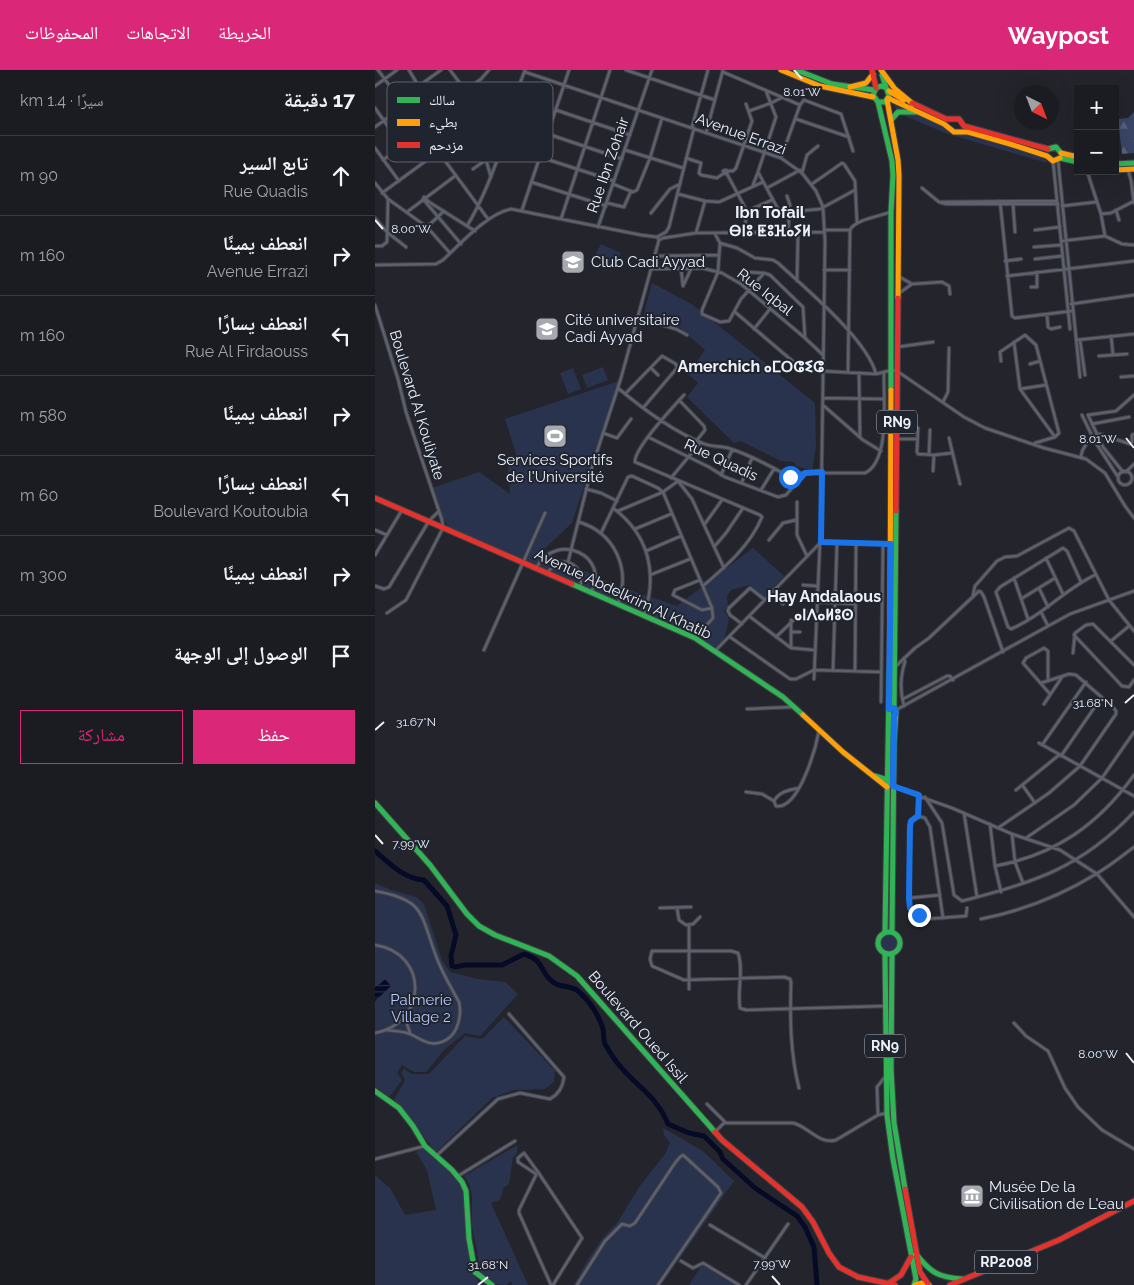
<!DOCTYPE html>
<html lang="ar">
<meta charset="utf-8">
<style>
:root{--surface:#1b1c21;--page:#28292e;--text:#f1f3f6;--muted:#a0a1a5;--line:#393a3f;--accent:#db2777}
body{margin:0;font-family:Raleway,"Noto Naskh Arabic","Noto Sans Tifinagh",sans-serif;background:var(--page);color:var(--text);direction:rtl}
.controls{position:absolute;right:15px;top:15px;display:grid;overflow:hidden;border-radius:0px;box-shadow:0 5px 20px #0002}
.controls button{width:45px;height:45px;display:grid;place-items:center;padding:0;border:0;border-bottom:1px solid var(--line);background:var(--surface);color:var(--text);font:25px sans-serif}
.compass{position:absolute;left:639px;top:15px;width:45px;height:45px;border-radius:50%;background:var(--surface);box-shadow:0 5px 20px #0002;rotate:138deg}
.stop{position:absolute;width:15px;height:15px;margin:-11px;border:4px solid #1a73e8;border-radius:50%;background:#fff}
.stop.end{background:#1a73e8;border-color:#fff;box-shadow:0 1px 5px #0008}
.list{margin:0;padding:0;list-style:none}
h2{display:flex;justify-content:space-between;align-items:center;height:65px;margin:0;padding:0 20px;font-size:21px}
h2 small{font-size:16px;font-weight:400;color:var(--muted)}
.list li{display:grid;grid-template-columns:32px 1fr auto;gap:15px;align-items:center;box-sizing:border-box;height:80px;padding:0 20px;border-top:1px solid var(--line)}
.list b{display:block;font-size:19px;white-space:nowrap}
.list p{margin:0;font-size:16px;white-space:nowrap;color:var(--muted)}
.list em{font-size:16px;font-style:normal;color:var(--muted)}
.actions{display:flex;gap:10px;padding:15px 20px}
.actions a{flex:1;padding:11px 0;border:1px solid var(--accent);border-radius:0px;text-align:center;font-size:18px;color:var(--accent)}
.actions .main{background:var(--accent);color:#fff}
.icon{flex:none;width:28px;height:28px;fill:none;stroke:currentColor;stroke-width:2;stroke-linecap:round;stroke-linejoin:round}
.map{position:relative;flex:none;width:759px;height:1215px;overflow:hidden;direction:ltr}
header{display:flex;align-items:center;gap:30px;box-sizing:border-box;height:70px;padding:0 25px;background:var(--accent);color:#fff}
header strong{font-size:24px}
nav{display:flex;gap:28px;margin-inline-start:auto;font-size:18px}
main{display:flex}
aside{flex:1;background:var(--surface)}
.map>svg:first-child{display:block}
.green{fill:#2a334e}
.forest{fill:url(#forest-firs)}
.water{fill:url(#water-rules)}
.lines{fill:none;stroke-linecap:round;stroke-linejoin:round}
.river{stroke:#060a27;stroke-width:5}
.street-casing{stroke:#414248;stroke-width:4.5}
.fast-casing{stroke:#414248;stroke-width:7}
.slow-casing{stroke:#414248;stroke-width:7}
.jam-casing{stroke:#414248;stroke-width:7}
.street{stroke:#5e616d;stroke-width:2.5}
.fast{stroke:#30b455;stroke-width:5}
.slow{stroke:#ff9f0a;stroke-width:5}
.jam{stroke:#e5322d;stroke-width:5}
.route{stroke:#1a73e8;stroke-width:6}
.ticks{fill:none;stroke:#edf0f7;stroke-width:2}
.labels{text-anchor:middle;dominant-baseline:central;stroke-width:4;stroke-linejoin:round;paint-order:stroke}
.shield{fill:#20242f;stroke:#b0b3bb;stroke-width:1}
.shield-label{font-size:14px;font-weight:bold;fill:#edf0f7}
.street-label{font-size:15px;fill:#edf0f7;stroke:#20242f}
.poi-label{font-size:15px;fill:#edf0f7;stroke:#20242f;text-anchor:start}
.park-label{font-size:15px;fill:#b4c7fb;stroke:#20242f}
.neighbourhood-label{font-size:16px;font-weight:bold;fill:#edf0f7;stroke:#20242f}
.key{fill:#20242f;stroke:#5e616b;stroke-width:1}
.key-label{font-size:14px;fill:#edf0f7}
.ticks-label{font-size:12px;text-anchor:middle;fill:#edf0f7;stroke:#20242f;stroke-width:4;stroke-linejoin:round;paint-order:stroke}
</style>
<header>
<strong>Waypost</strong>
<nav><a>الخريطة</a><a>الاتجاهات</a><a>المحفوظات</a></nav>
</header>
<main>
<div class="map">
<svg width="759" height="1215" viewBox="0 0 759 1215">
<defs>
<pattern id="forest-firs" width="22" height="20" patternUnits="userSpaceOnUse" patternTransform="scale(1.25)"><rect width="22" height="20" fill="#3a4566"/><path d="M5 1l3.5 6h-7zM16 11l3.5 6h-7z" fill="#57607d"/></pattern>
<pattern id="water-rules" width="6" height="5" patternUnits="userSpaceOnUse" patternTransform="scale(1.25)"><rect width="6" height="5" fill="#060a27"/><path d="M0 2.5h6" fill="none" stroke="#2b2e47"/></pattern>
</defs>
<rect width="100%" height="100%" fill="#24252c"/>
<path class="green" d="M519,35L570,56L575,65L523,43Z
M588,62L669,86L672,93L580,66Z
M226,174L246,183L240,195L220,185Z
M277,213L318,235L440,333L441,376L437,401L421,396L419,392L406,391L366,371L359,373L312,327L323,313L313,304L330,280L304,257L268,247Z
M228,297L233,310L212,318L207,305Z
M198,298L206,319L193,324L185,303Z
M244,311L197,453L167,481L238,514L302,536L378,478L409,506L389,528L375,515L356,520L352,526L353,537L349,541L354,549C351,560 351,576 338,577L318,563L148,493L75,460L63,439L57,418L104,402L135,424L133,398L141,384L130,349Z
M0,813L16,820L41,827L49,834L67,890L75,902L103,909L130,912L143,924L105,966L90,963L70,979L51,1002H39L27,995L22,1003L27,1010L14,1027L0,1016Z
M505 872a9 9 0 1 1 18 0a9 9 0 1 1-18 0Z
M129,947L180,1001L179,1012L170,1019L139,1020L117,1028L61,1082L19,1030L30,1010L26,1003L29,999L37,1004H54L90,966L107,969Z
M288,1058L328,1081L359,1111L286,1215H199L209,1196L227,1169L242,1153L265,1116L290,1084L295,1073L289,1065Z
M143,1075L141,1085L138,1087L134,1114L129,1117L125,1130L116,1133L153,1215H136L138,1213L136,1211L131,1215C123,1215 112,1212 106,1206C101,1201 103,1193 103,1187C102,1176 98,1166 97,1156C95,1138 102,1123 89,1106Z
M49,1078C65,1092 83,1105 90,1125C92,1132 91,1141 91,1148C91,1167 92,1202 107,1215H0V1105L15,1118L30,1145L61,1140L52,1100L41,1082Z
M327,1195L359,1215H314Z"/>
<path class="forest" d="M759,42V83L747,84L743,49L753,48Z"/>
<path class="water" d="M10,909L16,916L0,931V917L6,913Z"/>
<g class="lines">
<path class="river" d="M0,781C14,793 29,809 49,810L72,836L81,865L76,886L77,896L80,897L90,895H127L149,884C171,891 164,902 178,912C185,918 196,915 203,921C214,930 224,945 228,959C229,964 228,969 230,974C234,981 239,990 245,996C263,1018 281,1025 293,1054L314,1063L329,1066L345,1082L348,1089L380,1118L422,1146L430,1157L439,1177L442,1215"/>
<g class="street-casing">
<path id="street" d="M3,0L113,149
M34,0L44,17L83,69
M75,0L87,16L119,52L133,71L140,75L166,83
M251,0L340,30
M150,2L406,88L427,103L441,121L448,137L450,171L446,448L439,609
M348,2L425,35
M0,16L22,0
M391,21L401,47L383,102L403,139L414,142L445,139L480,120
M24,30L66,0
M0,38L27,76
M181,40L255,65
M374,41L396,33L406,28
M421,49L474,67
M43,56L106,9L114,0
M0,57L29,36
M317,57L333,0
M331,63L348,0
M173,64L247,89
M0,78L24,111
M250,80L308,98
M165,87L239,111
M311,88L326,93L324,103L326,105L342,108L349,103
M406,88L425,35L429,30L466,44L478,81
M8,90L48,62
M111,90L116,107
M683,90L705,307
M678,91L695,259
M98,99L125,80
M351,100L353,102L350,104L348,101Z
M753,100L756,110L759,133
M353,101H358L361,98L377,51L371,34
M712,101L726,144L730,166L747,174L759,175
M427,103L432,85L443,76
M352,104L372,141L397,130
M156,112L231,136
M0,113L13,129L52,157L75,183
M238,114L258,122L262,120L275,88L287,48
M437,114L467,93L469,94L480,111L482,153
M378,115L383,102
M392,118L425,100
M547,118L564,132L571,134H683
M7,123L130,33L144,16L150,0
M303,124L330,131L344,132L388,112
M412,126L415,135L413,162
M49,127L54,132L100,161
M48,129L86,174
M625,131L637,246L640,248L697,241
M565,132L682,131
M232,133L249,137L256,121
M638,134L640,162
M687,136L721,132
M147,140L194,0
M741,140L744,150
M32,142L80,106
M276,143L295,119L305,114
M726,144L736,143L759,131
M0,148L12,162L31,177
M186,149L235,0
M92,156C109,128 120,98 130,67
M52,157L69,141
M223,157L277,0
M449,160H475C479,150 505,146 516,142
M660,160L685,157
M321,163L330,131
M369,163L372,141
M340,164L345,173L362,178L380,188L398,190L403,193C430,218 492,269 501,304
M282,167L291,162L294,157L319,58
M686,171L730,166
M345,173L343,202L327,240V244L345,252L354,251L366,229L389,203L395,205L428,237L430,268
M0,176H7L12,172L13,129
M659,177L686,175
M280,186L344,185
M660,189L687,186
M630,191L646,189
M0,195L61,194L68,190C85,174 113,143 136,139L266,165L282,167L284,170L288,168L321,163L449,162
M306,198L308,216L316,199
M277,199L327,198L347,203L366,214L430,268L448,285
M449,200H475
M523,206L537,214
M632,206L759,191
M422,211L423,163
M366,214L368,206L370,202L389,203
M656,217H662V202
M523,224L537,214L567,212L574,216L575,224
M696,234L759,225
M0,235L23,309L31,342L67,450L68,458L31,530L12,543
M360,242L428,300L501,304L517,300L522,301L589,347L610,358L669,378L711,389L730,403L750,436L759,448
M672,244L673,257L676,259L685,257
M263,248L301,259L312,265
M379,259L395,239
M736,266L738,284
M701,270L759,264
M705,270L710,305
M639,272L645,319
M522,277L558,272
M724,286L752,284
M626,291L625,282L650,265L661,275L684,363L680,367L660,373
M655,294L665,291
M276,298L283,305
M473,302L475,160
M484,303L485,366
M746,307L759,306
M671,315L645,319L680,367
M243,318C269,340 296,360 327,373C335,377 345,376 353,378C373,384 406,401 422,412
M250,324L287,286L301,294L302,298L268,338
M309,325C298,337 259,378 260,392L385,445L387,447C375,476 350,497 328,516
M448,328L508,329
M304,330L329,356L330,360L322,370
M568,332L573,322L574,278
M449,336L488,370L506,381
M707,345L719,370L743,407
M717,354L754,347
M543,358L542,382L543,384L559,385L577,383
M228,363L242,368L256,349
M273,367L334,397L350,407L403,427L411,425L430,403
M574,368L585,414
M521,369H542
M554,384L555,360
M706,388C706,377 716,368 725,364L755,374L757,372V365L759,364
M558,401L559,385
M743 408a7 7 0 1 1 14 0a7 7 0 1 1-14 0Z
M748,402L728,377L713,345L741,341L759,325
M751,402L759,394
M410,403H490C516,391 508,326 509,302
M346,405L357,380
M296,408L325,373
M367,412L377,388
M211,419L226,423L242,431
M386,420L399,399
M422,432V465L432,486
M238,438C274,465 283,503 269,545
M243,441L288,422L303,411L317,429L349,498
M204,452C240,463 256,499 243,534
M329,455L347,430
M260,459L296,444
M0,460L12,465
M226,463L253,407L257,406L283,418L288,422L337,538L338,548L320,568
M394,470L408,453L421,450
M339,477L351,463L368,438
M271,481L306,466
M0,485L27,440
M671,488L688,524
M193,492L217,397L246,308L284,170
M161,498C183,459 236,488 216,522
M171,503L184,492C199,490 210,502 205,517
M275,505L315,489
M639,508L653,549
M325,510L300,520L298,525L327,540L337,538
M706,512L692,481L688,478L625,517L621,522L633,557L636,559C667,546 690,519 720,505
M428,515L442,516
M0,516L9,519L14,517L54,451L63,442
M664,518L673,537
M397,523L408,534
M598,525L600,516L622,491L630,487L642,486L694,458L699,461L734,530L759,561
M646,529L680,508
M442,532L480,534
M666,542L673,556
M374,546L416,578L439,580
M367,554L355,545L353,541L354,538L375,518L390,530
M417,562H425
M699,565L747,616L754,617L759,610
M355,567L415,609H421L439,600L506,602
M401,567L425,544L441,541
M736,571L754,556
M416,578V550
M109,580L170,443
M340,581L446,472L516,474
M698,583L700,563L711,555L718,554L759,595
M529,588L530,592C525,606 525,623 529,636
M520,597L540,578L554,568L604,521L606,522L609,527L628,582
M458,600L462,472
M480,601L481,473
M673,611V581L669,578L651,588L648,593L675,624
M528,629L572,606H575L578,610
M506,632L508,474
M669,634L687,607
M372,639L419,637
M521,640L695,544L759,521
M664,673L759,726
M667,675L711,612
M686,686L726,628
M648,716L660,733
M518,717L577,738L637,764L685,780L722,804L759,847
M424,718C414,720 405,721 399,731L401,736C424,740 441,677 444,661
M641,720L684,685
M371,722L387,724L399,731
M550,727L567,753L579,825L587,831C659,813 707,797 759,742
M589,743L602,827
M543,746L536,751L535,756L534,837L551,849L591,846L592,838
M543,746L550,748L555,757L568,848
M543,746L544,725
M615,754L620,796L626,822
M623,758L674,723L705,696L741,644V641L738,637L701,605L694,604L666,613
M637,764L640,792L648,813
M651,768L699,735L727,708L759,662
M620,796C680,785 723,755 759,705
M0,821C51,830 45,844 61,886C67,903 76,917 84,932C86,941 85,950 81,959C75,971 61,977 49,971C44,969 40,966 35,964C28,961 19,961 12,960
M534,828L565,825
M285,838L316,837
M302,838L304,850L311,855L318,854L325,847
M606,849C646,841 687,825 721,804C735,796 747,786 759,777
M314,856V919
M0,875C54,883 53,953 0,963
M30,948L35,963
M639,953L651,966L673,981L690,1018L703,1037L727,1060L759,1079
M424,1018C415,982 415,948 416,912L415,909L409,907L309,910L277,896L275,889L277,881H356L363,883C369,899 362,921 365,938L371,940C418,939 464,937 511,936
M332,1034L351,1053H418C433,1056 444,1075 461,1070L503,1045L512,1043
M503,1045L502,1017L510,1007
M340,1062L350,1052
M61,1086L123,1029L145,1023L175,1029C184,1024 188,1017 189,1007L134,944
M0,1089L50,1076
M161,1104L143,1092V1088L149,1083L163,1102L207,1168L178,1215
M161,1105L144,1140V1143L176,1215
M83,1106L140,1071
M335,1155L390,1188
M306,1191L318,1198L328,1193L364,1215
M202,1215L230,1171L247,1154L255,1156L260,1153L300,1093L305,1087L308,1085L343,1117L346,1123L283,1215
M371,1215L413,1154"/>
</g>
<g class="fast-casing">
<path id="fast" d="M421,0L457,14L499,20
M510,17L506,16L501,18L498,25L503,32L517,91L518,105L516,142V320
M503,32H510L514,26L507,5
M516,50L523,42H541
M673,79L681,77L686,83
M685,88L703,92
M740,94L759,93
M197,514L320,568L408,627L428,645
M500,706L513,710
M0,733L55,795L92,844L104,856L120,865L174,886L202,906L340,1062
M503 873a11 11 0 1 1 22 0a11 11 0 1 1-22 0Z
M517,862L519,673L521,642L519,638L521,441
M510,863L515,557
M510,884L512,1045L518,1089L541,1209L539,1215
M517,884L516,999L519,1053L530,1119
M0,1021L24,1038L38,1056L50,1076L77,1100L87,1112L91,1121L94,1169L100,1202L117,1215
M541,1184C556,1203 563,1207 587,1209"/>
</g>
<g class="slow-casing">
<path id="slow" d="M406,0L445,16L498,27
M506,0L520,19L538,34
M475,17L491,13L498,4
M514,21L529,30
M513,28L569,54L579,62H593L635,74L672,86L678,91L685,88
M512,30L523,90L524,106L523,228
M686,83L703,87
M740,100L759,99
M515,557L516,320
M428,645L468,682L512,717
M540,1215L546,1213L554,1215"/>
</g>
<g class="jam-casing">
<path id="jam" d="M497,0L501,18
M537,33L571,49H584L589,56
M589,56L673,79
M0,428L197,514
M521,441L523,228
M340,1062L347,1070L427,1137L438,1152L454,1183L464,1197L483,1207L520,1215
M530,1119L545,1202L553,1214
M514,1213L526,1205L536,1187
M575,1215L684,1170L759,1131"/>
</g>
<use href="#street" class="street"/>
<use href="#fast" class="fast"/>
<use href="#slow" class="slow"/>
<use href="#jam" class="jam"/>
</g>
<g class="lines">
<path class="route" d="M415,407L422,412L430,403L447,402L446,472L516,474L514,639L519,638L521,642L519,645L518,716L544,725L543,746L536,751L535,756L534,828L535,838L544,845"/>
</g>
<path class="ticks" d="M419,0L427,9M0,150L8,159M751,368L759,378M750,633L759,625M0,660L9,652M0,765L8,774M751,983L759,993M397,1206L405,1215M103,1215L113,1207"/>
<defs>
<g id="university-square" transform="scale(1.25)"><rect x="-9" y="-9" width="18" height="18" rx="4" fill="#a7a9b0" stroke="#20242f"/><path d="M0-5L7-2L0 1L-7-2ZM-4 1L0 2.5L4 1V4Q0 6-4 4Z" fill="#fff"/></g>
<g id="stadium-square" transform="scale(1.25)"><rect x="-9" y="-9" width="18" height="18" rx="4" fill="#a7a9b0" stroke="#20242f"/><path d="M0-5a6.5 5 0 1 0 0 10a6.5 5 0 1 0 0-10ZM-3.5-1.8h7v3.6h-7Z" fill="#fff"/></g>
<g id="museum-square" transform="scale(1.25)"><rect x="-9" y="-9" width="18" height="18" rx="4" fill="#a7a9b0" stroke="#20242f"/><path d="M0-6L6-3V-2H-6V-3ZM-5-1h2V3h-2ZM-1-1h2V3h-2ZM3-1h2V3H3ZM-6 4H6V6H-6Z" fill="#fff"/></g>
</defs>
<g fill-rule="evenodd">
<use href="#university-square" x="198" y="192"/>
<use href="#university-square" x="172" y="259"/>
<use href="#stadium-square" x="180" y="366"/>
<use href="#museum-square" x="597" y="1126"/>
</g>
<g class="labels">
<g class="shield">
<rect x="502" y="340.5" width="40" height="23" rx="4"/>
<rect x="490" y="964.5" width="40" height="23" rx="4"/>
<rect x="600" y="1180.5" width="62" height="23" rx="4"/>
</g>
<g class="shield-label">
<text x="522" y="352">RN9</text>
<text x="510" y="976">RN9</text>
<text x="631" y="1192">RP2008</text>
</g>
<g class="street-label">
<text transform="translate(366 64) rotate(20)">Avenue Errazi</text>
<text transform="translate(233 95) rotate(-71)">Rue Ibn Zohair</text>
<text transform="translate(390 222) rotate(38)">Rue Iqbal</text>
<text transform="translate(42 335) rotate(73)">Boulevard Al Kouliyate</text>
<text transform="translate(346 390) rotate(25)">Rue Quadis</text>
<text transform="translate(248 524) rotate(25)">Avenue Abdelkrim Al Khatib</text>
<text transform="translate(263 957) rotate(49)">Boulevard Oued Issil</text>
</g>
<g class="poi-label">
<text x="216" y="192">Club Cadi Ayyad</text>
<text x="190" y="250">Cité universitaire<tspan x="190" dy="17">Cadi Ayyad</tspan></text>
<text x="180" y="390" text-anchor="middle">Services Sportifs<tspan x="180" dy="17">de l'Université</tspan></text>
<text x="614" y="1117">Musée De la<tspan x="614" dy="17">Civilisation de L'eau</tspan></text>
</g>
<g class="park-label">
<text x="46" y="930">Palmerie<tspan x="46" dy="17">Village 2</tspan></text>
</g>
<g class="neighbourhood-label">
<text x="395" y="142">Ibn Tofail<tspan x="395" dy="18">ⴱⵏⵓ ⵟⵓⴼⴰⵢⵍ</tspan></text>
<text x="376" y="296">Amerchich ⴰⵎⵔⵛⵉⵛ</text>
<text x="449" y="526">Hay Andalaous<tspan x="449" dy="18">ⴰⵏⴷⴰⵍⵓⵙ</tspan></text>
</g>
</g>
<rect x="12" y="12" width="166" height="80" rx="8" class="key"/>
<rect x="22" y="27" width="23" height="6" fill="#30b455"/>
<rect x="22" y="49" width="23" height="7" fill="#ff9f0a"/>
<rect x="22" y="72" width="23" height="6" fill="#e5322d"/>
<g class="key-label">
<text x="54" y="35">سالك</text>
<text x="54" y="57">بطيء</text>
<text x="54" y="80">مزدحم</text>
</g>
<g class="ticks-label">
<text x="427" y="26">8.01°W</text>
<text x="36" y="163">8.00°W</text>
<text x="723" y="373">8.01°W</text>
<text x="718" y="637">31.68°N</text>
<text x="41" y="656">31.67°N</text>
<text x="36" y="778">7.99°W</text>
<text x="723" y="988">8.00°W</text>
<text x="397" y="1198">7.99°W</text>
<text x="113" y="1199">31.68°N</text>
</g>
</svg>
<div class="controls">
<button>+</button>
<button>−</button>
</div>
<svg class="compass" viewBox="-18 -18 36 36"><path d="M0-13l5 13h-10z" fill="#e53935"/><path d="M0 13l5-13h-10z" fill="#a0a1a5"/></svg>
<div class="stop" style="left:415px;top:407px"></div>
<div class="stop end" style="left:544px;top:845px"></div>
</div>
<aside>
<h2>17 دقيقة<small>سيرًا · 1.4 km</small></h2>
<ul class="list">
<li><svg class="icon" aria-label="ahead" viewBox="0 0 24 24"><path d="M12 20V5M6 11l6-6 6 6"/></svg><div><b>تابع السير</b><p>Rue Quadis</p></div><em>90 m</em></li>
<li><svg class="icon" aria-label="right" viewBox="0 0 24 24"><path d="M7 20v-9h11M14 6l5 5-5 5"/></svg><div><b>انعطف يمينًا</b><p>Avenue Errazi</p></div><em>160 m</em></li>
<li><svg class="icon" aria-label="left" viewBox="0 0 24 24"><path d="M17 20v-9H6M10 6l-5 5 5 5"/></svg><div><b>انعطف يسارًا</b><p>Rue Al Firdaouss</p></div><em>160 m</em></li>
<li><svg class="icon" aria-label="right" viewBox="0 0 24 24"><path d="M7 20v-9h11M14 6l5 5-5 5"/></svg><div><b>انعطف يمينًا</b></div><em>580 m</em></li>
<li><svg class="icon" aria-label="left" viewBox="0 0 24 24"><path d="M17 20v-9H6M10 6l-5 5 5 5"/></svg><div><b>انعطف يسارًا</b><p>Boulevard Koutoubia</p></div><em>60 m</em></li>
<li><svg class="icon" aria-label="right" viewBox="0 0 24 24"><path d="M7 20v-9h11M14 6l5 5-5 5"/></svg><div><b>انعطف يمينًا</b></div><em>300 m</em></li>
<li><svg class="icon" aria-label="arrive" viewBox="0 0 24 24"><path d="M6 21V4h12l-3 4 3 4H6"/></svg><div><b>الوصول إلى الوجهة</b></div></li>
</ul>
<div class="actions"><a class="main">حفظ</a><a>مشاركة</a></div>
</aside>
</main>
